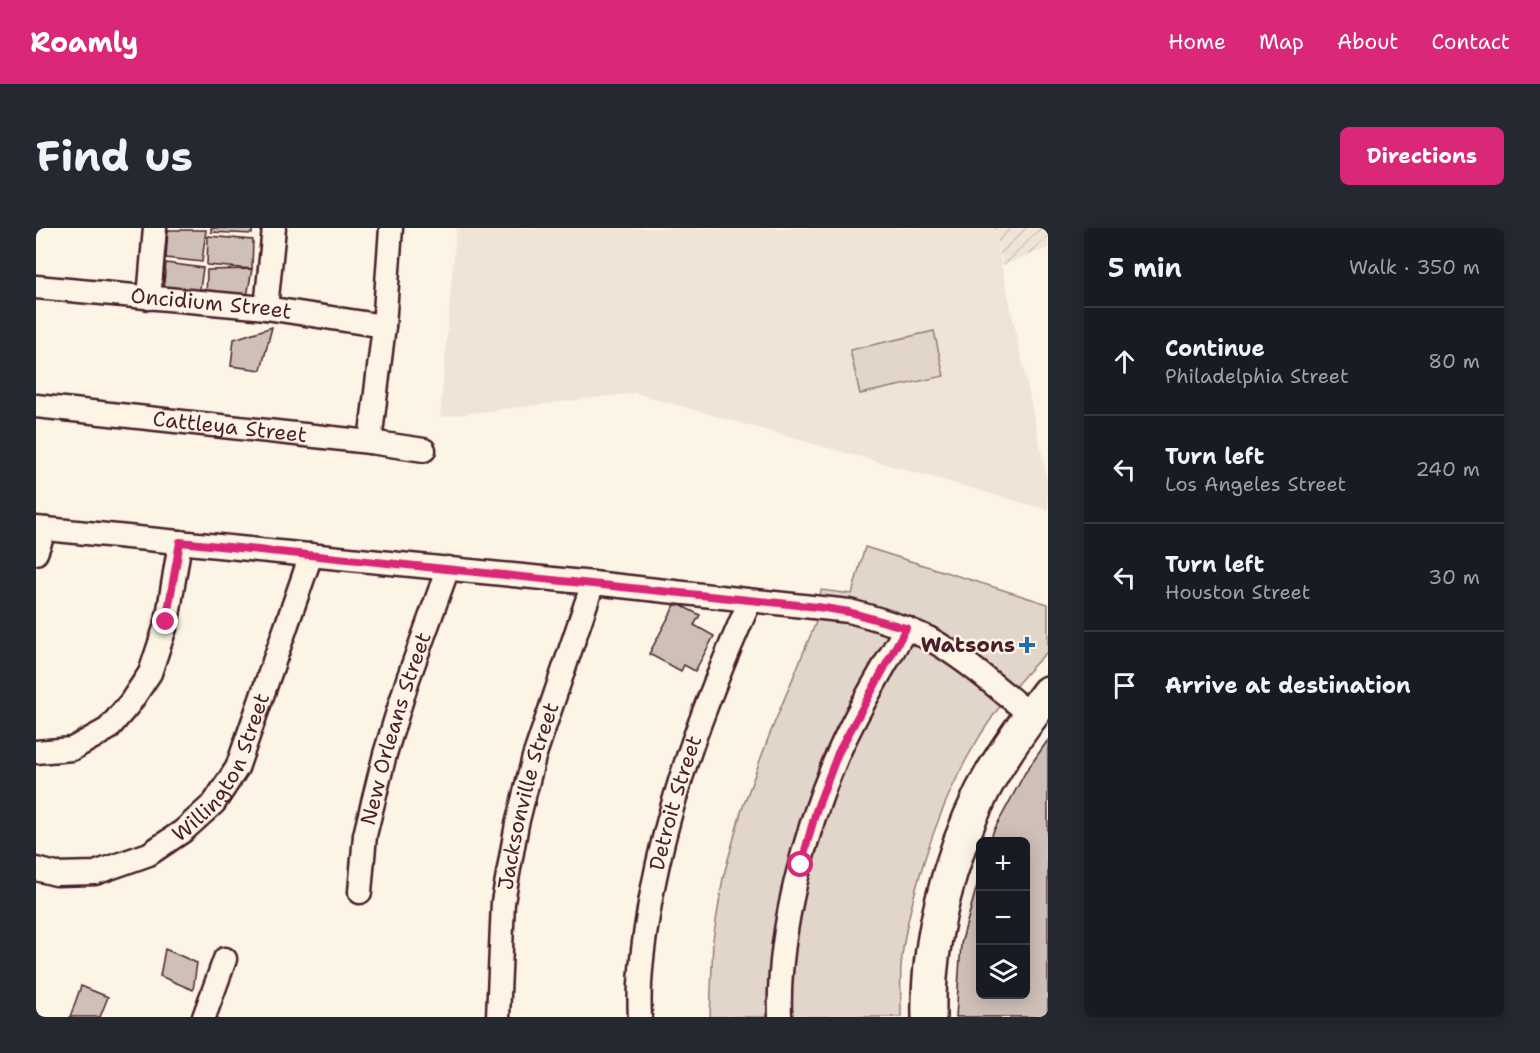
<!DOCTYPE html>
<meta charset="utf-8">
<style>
:root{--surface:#171b24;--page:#242831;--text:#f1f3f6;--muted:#9ea1a6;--line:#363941;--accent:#db2777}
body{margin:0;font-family:"Shantell Sans",sans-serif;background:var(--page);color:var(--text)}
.controls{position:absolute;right:18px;bottom:18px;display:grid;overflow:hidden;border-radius:9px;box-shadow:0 3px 15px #0003}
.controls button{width:54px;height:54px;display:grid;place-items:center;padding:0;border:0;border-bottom:2px solid var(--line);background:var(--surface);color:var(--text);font:30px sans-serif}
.stop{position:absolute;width:18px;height:18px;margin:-14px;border:4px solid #db2777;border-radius:50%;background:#fff}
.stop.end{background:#db2777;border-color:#fff;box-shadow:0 2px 6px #0008}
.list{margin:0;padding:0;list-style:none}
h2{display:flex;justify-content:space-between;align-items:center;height:78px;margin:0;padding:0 24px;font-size:26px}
h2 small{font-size:20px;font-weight:400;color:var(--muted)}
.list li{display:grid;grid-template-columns:39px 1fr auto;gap:18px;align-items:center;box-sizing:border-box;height:108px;padding:0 24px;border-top:2px solid var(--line)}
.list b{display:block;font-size:22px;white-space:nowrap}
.list p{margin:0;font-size:20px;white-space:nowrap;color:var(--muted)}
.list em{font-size:20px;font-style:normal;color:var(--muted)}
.icon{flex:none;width:33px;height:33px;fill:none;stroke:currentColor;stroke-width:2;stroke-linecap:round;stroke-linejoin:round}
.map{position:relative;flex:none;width:1012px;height:789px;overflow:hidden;border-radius:9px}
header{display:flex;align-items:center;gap:36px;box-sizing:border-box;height:84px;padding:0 30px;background:var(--accent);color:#fff}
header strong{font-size:28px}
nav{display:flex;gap:33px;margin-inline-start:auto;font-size:21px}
.intro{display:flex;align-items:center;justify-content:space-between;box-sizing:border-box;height:144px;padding:0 36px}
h1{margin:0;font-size:42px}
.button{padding:15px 27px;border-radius:9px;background:var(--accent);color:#fff;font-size:21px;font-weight:700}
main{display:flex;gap:36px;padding:0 36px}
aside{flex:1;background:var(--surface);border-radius:9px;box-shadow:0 3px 15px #0003}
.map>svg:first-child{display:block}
.built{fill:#eee5d7}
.industrial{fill:url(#industrial-furrows)}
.grass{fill:#e2d5ca;stroke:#967a7a;stroke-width:1.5}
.building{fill:#cfc0b7;stroke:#4a1f2b;stroke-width:1.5}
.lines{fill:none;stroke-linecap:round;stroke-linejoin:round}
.street-casing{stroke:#4a1f2b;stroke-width:27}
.secondary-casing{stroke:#4a1f2b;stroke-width:38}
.street{stroke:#fcf5e5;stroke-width:22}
.secondary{stroke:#fcf5e5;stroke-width:33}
.route{stroke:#db2777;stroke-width:8}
.poi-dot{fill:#1f6fb2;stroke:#fcf5e5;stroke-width:2}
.labels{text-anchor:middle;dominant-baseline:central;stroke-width:5;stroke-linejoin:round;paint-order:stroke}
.street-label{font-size:21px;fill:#4a1f2b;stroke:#fcf5e5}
.poi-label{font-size:21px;font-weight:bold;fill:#4a1f2b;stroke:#fcf5e5;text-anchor:end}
</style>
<header>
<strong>Roamly</strong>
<nav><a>Home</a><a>Map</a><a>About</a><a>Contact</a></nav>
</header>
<div class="intro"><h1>Find us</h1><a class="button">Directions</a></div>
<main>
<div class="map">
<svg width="1012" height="789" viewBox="0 0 1012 789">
<defs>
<pattern id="industrial-furrows" width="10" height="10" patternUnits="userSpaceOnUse" patternTransform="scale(1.5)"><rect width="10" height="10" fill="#eee5d7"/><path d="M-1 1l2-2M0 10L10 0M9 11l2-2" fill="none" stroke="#cec4b9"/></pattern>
</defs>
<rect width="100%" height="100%" fill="#fcf5e5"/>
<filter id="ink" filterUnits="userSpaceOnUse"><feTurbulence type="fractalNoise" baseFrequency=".0167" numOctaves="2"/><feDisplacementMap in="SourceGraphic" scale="12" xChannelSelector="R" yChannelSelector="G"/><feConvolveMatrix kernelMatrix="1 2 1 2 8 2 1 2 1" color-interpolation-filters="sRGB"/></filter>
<g filter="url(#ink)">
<path class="built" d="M420,0H958L1012,255V282L598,165L404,189Z"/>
<path class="industrial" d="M958,0H1012V20L967,37Z"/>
<path class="grass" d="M898,103L908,148L824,166L814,122Z
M829,319L1012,376V423C947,486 908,563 883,650C875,678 867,709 865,739C864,755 865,772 865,789H674L677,712L687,650L705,584L733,508L780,394L785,362L816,366Z"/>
<path class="building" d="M175,0H216V6L175,4Z
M132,2H170L166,34L130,30Z
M172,8L217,12L216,41L171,37Z
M130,35L167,40L163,68L127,64Z
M216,41L210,74L170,70L171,42Z
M236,99L225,142L195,138L198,111Z
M640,375L664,387L658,397L678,408L659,443L648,437L645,443L613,426Z
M1012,512V789H920L925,716L945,643V766H990V614H954L957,604L989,545Z
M129,721L161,735L157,762L124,748Z
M45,758L72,769L64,789H34Z"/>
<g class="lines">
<g class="street-casing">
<g id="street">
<path id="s1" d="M0,59L230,80L348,98"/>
<path d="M113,70L119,0"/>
<path d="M230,80L238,0"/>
<path id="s2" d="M0,178L334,214L388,222"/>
<path d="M334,214L348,98L355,0"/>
<path d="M0,300L557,355L813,383C840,390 867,398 892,410C929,430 962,461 995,487"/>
<path d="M0,325L9,301"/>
<path d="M0,524L36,521L72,501L94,475L114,445L131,394L144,314"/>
<path id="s3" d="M0,641L20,646L59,645L113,626L147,603L178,575L201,540L275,327"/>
<path id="s4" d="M324,664L329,607L349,526L372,451L412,340"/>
<path d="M168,789L189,731"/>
<path id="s5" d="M462,789L467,674L481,596L498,529L557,355"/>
<path id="s6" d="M604,789C602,757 606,725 611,694C628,581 668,476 714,373"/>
<path d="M744,789C741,705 769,602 802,526C821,482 847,441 870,400"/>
</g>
</g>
<g class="secondary-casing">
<path id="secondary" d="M893,789C891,715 913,630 946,564C964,529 988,496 1012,465"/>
</g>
<use href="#street" class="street"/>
<use href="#secondary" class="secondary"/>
</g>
</g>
<g class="lines" filter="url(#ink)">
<path class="route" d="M130,394L144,314L782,379L813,384L870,400L802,525L780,583L765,637"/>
</g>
<path class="poi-dot" d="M988 408h6v6h6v6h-6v6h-6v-6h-6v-6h6z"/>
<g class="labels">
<g class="street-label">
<text stroke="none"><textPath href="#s1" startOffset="176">Oncidium Street</textPath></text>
<text stroke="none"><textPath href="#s2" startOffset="195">Cattleya Street</textPath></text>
<text stroke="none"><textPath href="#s4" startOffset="168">New Orleans Street</textPath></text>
<text stroke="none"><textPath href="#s3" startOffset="234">Willington Street</textPath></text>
<text stroke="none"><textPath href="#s5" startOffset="224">Jacksonville Street</textPath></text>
<text stroke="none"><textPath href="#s6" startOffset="218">Detroit Street</textPath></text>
</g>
<g class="poi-label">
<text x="979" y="417">Watsons</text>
</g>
</g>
</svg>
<div class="controls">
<button>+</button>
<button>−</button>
<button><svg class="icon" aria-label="layers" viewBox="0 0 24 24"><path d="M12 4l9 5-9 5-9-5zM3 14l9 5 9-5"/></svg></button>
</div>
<div class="stop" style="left:765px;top:637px"></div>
<div class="stop end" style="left:130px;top:394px"></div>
</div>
<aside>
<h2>5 min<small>Walk · 350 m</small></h2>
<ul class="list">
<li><svg class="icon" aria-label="ahead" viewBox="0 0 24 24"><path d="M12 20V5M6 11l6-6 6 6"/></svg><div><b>Continue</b><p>Philadelphia Street</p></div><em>80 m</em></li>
<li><svg class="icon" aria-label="left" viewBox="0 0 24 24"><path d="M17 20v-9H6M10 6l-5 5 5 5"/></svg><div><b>Turn left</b><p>Los Angeles Street</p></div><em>240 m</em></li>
<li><svg class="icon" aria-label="left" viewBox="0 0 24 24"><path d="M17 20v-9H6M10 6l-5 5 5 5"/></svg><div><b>Turn left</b><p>Houston Street</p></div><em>30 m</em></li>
<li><svg class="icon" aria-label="arrive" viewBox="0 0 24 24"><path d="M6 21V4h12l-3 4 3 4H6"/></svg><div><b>Arrive at destination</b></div></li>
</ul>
</aside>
</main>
